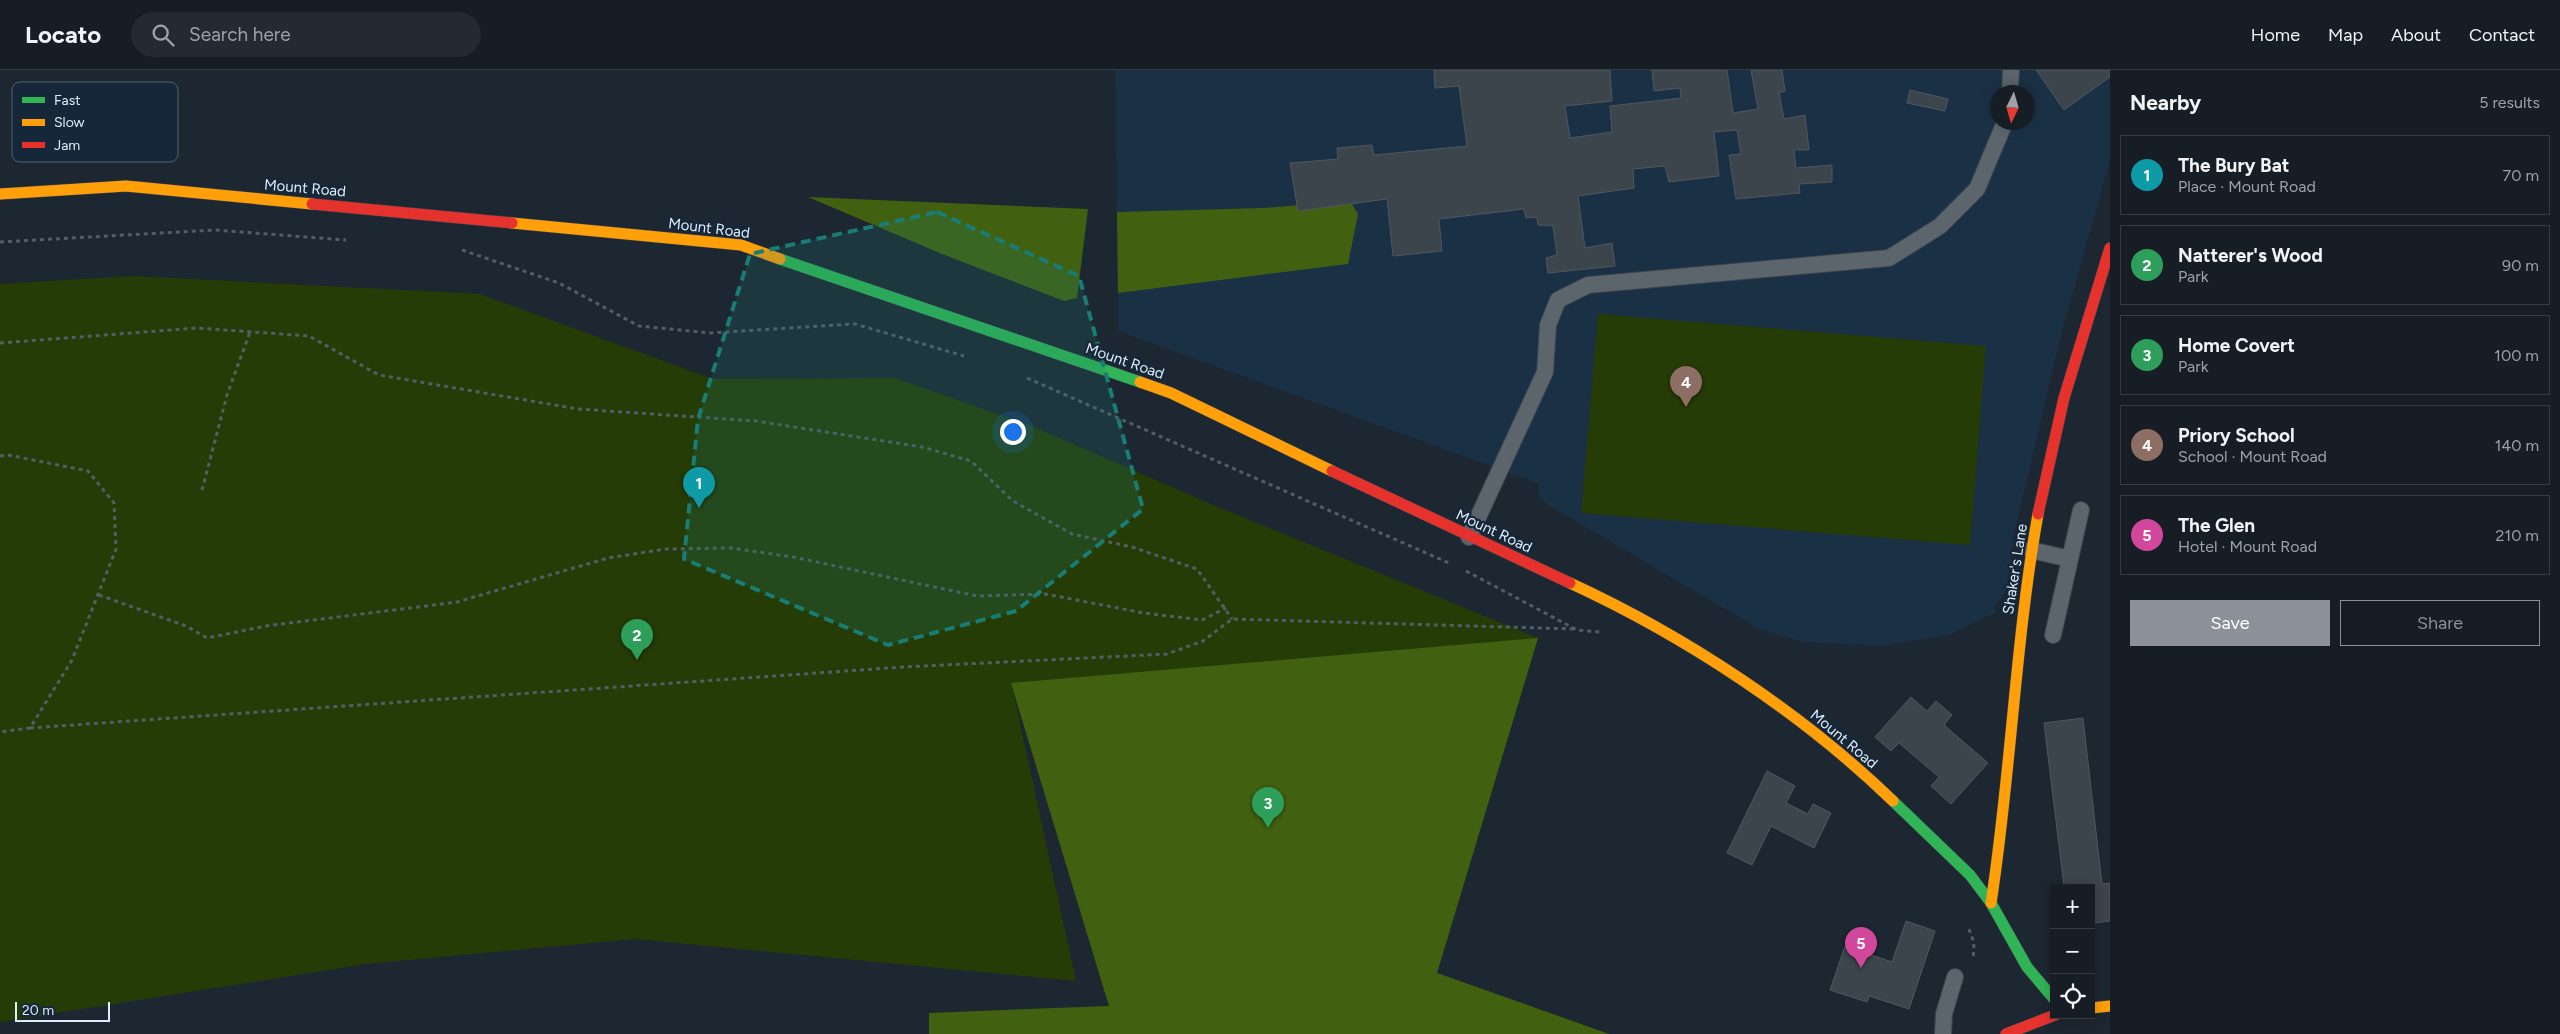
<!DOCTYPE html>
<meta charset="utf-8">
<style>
:root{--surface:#161d25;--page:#232a32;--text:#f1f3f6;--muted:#9ea2a7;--line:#353b42;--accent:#8c9099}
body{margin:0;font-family:Figtree,sans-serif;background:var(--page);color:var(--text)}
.controls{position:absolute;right:15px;bottom:15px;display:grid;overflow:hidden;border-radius:0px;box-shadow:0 2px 12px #0003}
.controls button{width:45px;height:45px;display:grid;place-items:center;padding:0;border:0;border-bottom:1px solid var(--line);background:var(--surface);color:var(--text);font:25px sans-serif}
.compass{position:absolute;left:1990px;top:15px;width:45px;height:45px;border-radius:50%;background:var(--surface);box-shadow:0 2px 12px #0003;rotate:185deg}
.scale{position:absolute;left:15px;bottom:12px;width:95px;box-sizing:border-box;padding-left:5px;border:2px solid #e0ecf8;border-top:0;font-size:14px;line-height:18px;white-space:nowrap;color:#e0ecf8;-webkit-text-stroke:4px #152739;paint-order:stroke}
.you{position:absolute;left:1012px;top:361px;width:18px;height:18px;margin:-12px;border:4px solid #fff;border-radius:50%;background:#1a73e8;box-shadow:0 0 0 8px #1a73e833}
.badge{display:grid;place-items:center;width:32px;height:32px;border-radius:50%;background:var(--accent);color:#fff;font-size:16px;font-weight:700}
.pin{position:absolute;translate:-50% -41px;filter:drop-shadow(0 1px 2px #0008)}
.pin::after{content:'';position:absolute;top:26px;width:18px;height:15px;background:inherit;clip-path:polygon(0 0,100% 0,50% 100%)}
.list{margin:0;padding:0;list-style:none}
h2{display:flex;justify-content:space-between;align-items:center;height:65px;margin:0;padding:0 20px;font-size:21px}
h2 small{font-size:16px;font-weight:400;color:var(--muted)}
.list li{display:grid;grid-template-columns:32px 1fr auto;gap:15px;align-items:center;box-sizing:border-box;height:80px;margin:0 10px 10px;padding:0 10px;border:1px solid var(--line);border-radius:0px}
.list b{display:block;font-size:19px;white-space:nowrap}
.list p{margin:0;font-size:16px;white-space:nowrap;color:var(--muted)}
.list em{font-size:16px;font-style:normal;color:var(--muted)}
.actions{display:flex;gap:10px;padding:15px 20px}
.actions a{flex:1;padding:11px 0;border:1px solid var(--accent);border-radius:0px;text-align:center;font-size:18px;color:var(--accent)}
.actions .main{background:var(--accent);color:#fff}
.icon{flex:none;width:28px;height:28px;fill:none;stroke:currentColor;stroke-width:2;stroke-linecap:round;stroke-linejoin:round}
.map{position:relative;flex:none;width:2110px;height:964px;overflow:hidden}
header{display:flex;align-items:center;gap:30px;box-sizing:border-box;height:70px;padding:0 25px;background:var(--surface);border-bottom:1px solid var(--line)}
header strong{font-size:24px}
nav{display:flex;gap:28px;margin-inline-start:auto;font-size:18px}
.search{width:350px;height:45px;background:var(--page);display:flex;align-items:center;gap:12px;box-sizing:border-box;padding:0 18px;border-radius:28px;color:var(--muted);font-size:19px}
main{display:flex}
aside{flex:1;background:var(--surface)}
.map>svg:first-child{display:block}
.built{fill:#1a3045;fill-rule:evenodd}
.green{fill:#263c07}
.forest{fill:#416110}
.building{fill:#3c444c;stroke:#4f5760}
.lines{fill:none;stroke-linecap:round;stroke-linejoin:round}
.lane-casing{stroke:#3c444d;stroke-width:18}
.fast-casing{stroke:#3c444d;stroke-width:12}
.slow-casing{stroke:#3c444d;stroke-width:12}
.jam-casing{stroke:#3c444d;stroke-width:12}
.path{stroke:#555d64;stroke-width:3;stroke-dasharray:4 4;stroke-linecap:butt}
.lane{stroke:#5c646c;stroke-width:16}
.fast{stroke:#30b455;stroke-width:11}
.slow{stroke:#ff9f0a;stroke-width:11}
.jam{stroke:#e5322d;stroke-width:11}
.marked{fill:#197c75;fill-opacity:0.2;stroke:#197c75;stroke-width:4;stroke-dasharray:10 6;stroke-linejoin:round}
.labels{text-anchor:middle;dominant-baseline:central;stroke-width:4.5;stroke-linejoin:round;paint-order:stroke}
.street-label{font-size:15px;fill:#e0ecf8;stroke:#152739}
.key{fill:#152739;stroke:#526272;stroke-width:1}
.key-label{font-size:14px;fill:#e0ecf8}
</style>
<header>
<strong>Locato</strong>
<div class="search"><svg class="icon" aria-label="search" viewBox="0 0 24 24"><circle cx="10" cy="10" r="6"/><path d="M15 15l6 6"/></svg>Search here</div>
<nav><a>Home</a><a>Map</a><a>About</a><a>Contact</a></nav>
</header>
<main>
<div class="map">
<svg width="2110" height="964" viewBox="0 0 2110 964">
<rect width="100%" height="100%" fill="#1d2731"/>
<path class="built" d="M1115,0H2110V91L2062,261L2015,460L2006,521L1994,538L1996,542L1949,565L1881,576L1804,572L1761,560L1548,435L1539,426L1538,413L1118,261ZM1998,22H2028V52H1998Z"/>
<path class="green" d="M134,206L480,224L713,309L895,308L1034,357L1218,437L1538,568L1437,903L1609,964H929V943L1109,936L1013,621L1076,911L635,869L366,894L0,952V214Z
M1598,244L1986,276L1970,475L1581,443Z"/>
<path class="forest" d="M808,127L1088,139L1077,228L1064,231L942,184Z
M1350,131L1358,144L1348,194L1118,223L1117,142L1263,138Z
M1538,568L1437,903L1609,964H929V943L1109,936L1011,613Z"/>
<path class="building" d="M1434,0H1610L1612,31L1565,36L1570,68L1612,62L1610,36L1681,28L1680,18L1654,21L1652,0H1727L1733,43L1758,39L1751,0H1782L1785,21L1779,23L1784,49L1805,45L1809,80H1794L1796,98L1832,95V112L1799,114L1800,123L1736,129L1729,85L1741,84L1737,60L1714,62L1719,106L1669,112L1665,96L1633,99L1634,118L1578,126L1585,178L1612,173L1615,196L1548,203L1546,188L1557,185L1553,156L1538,155L1537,147L1526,148L1524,139L1439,149L1442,181L1393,186L1387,129L1298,141L1290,93L1338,89L1337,78L1372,75L1374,85L1467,76L1459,16L1435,18Z
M2036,0H2110V7L2064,40Z
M1910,20L1948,29L1945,41L1907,33Z
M1911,627L1927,641L1936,631L1952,645L1944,655L1988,693L1951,734L1931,716L1939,707L1899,673L1891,681L1875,667Z
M2083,648L2102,814L2110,813V851L2095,853L2091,850V818H2072V814L2064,816L2044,653Z
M1767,701L1795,716L1786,733L1808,744L1813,734L1831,743L1814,778L1771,756L1752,795L1727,783Z
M1906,851L1935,861L1909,939L1869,926L1867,932L1830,920L1845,876L1892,892Z"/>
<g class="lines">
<g class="lane-casing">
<path id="lane" d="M2010,22L2011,0
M1469,467L1545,302L1548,255L1558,230L1588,215L1889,188L1940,156L1977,119L2005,52
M2031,480L2070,489
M2053,565L2081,440
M1943,964L1944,944L1955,907"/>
</g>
<g class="fast-casing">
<path id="fast" d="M780,189L1140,312
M1893,731L1970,805L1991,833L2027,897L2054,929"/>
</g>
<g class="slow-casing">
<path id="slow" d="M0,124L126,116L312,134
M512,153L741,175L780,189
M1140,312L1171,323L1332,401
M1570,513C1685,566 1802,643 1893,731
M1991,833C2011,704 2015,573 2038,444
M2091,938L2110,936"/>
</g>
<g class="jam-casing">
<path id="jam" d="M312,134L512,153
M1332,401L1570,513
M2038,444L2064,328L2110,178
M2006,964L2055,945"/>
</g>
<path class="path" d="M0,172L215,160L346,170
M462,180L559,213L639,256L711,263L855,254L964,286
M0,273L197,258L309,266L379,305L578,339L756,351L922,377L971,391L1013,431L1072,464L1132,477L1197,499L1232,549
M1027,308L1449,493
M0,386L8,385L88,401L114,433L116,479L72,590L30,658L0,662
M202,420L227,325L250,262
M1466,501L1577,560L1600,562
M99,525L186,556L207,568L266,556L457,532L608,488L666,479L731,478L793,487L977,526L1045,524L1144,543L1202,550L1226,538
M30,658L903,597L1167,584L1203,571L1232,549L1575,559
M1969,859L1974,873L1973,890"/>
<use href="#lane" class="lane"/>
<use href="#fast" class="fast"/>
<use href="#slow" class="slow"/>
<use href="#jam" class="jam"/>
</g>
<path class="marked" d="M937,142L1079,206L1143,439L1016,541L888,575L684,489L698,349L750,184Z"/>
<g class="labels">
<g class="street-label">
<text transform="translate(305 118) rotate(5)">Mount Road</text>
<text transform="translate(709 158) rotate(7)">Mount Road</text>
<text transform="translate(1125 291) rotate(19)">Mount Road</text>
<text transform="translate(1494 461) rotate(25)">Mount Road</text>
<text transform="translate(2015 499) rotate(-81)">Shaker's Lane</text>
<text transform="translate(1844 669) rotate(40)">Mount Road</text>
</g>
</g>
<rect x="12" y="12" width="166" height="80" rx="8" class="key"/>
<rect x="22" y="27" width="23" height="6" fill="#30b455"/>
<rect x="22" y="49" width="23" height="7" fill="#ff9f0a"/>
<rect x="22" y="72" width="23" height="6" fill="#e5322d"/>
<g class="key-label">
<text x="54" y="35">Fast</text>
<text x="54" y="57">Slow</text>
<text x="54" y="80">Jam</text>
</g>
</svg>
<div class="controls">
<button>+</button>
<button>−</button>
<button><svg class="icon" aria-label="locate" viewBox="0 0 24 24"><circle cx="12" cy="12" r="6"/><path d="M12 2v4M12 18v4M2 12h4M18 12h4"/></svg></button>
</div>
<svg class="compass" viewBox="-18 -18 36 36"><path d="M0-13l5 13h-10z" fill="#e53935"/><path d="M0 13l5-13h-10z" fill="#9ea2a7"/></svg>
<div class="scale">20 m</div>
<div class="you"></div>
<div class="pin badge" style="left:699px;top:438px;background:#0f9aa8">1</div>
<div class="pin badge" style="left:637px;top:590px;background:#2e9e5b">2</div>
<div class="pin badge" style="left:1268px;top:758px;background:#2e9e5b">3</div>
<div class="pin badge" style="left:1686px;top:337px;background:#8d6e63">4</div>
<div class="pin badge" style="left:1861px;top:898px;background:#d1479c">5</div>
</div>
<aside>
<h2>Nearby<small>5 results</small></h2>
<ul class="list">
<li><span class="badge" style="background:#0f9aa8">1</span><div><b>The Bury Bat</b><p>Place · Mount Road</p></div><em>70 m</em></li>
<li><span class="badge" style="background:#2e9e5b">2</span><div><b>Natterer's Wood</b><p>Park</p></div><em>90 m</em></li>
<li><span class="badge" style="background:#2e9e5b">3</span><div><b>Home Covert</b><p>Park</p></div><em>100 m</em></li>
<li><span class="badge" style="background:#8d6e63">4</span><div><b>Priory School</b><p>School · Mount Road</p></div><em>140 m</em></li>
<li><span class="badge" style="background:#d1479c">5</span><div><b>The Glen</b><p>Hotel · Mount Road</p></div><em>210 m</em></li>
</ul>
<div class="actions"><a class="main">Save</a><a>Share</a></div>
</aside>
</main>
